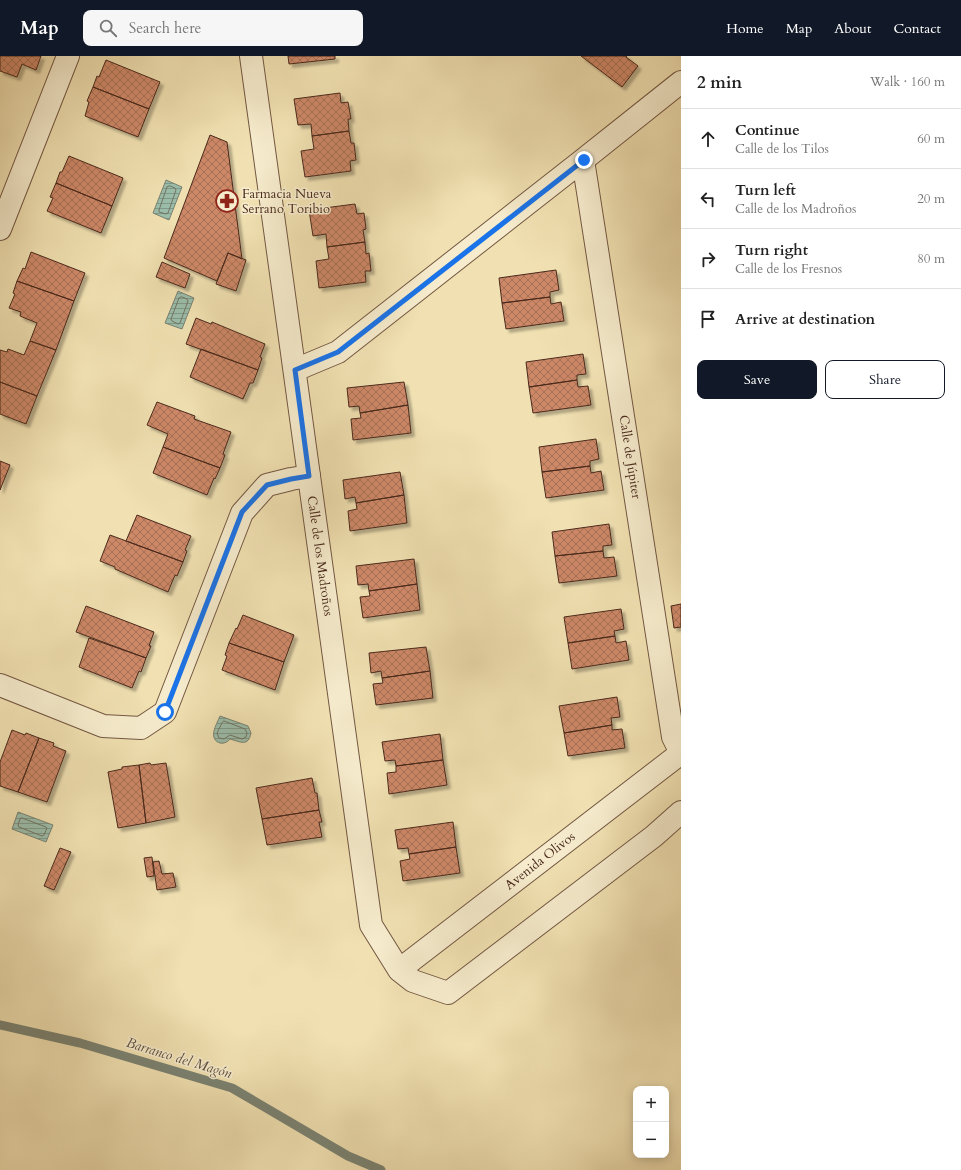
<!DOCTYPE html>
<meta charset="utf-8">
<style>
:root{--surface:#fff;--page:#f6f6f6;--text:#222;--muted:#767676;--line:#e0e0e0;--accent:#111827}
body{margin:0;font-family:Cardo,serif;background:var(--page);color:var(--text)}
.controls{position:absolute;right:12px;bottom:12px;display:grid;overflow:hidden;border-radius:8px;box-shadow:0 2px 10px #0003}
.controls button{width:36px;height:36px;display:grid;place-items:center;padding:0;border:0;border-bottom:1px solid var(--line);background:var(--surface);color:var(--text);font:20px sans-serif}
.stop{position:absolute;width:12px;height:12px;margin:-9px;border:3px solid #1a73e8;border-radius:50%;background:#fff}
.stop.end{background:#1a73e8;border-color:#fff;box-shadow:0 1px 4px #0008}
.list{margin:0;padding:0;list-style:none}
h2{display:flex;justify-content:space-between;align-items:center;height:52px;margin:0;padding:0 16px;font-size:17px}
h2 small{font-size:13px;font-weight:400;color:var(--muted)}
.list li{display:grid;grid-template-columns:26px 1fr auto;gap:12px;align-items:center;box-sizing:border-box;height:60px;padding:0 16px;border-top:1px solid var(--line)}
.list b{display:block;font-size:15px;white-space:nowrap}
.list p{margin:0;font-size:13px;white-space:nowrap;color:var(--muted)}
.list em{font-size:13px;font-style:normal;color:var(--muted)}
.actions{display:flex;gap:8px;padding:12px 16px}
.actions a{flex:1;padding:9px 0;border:1px solid var(--accent);border-radius:8px;text-align:center;font-size:14px;color:var(--accent)}
.actions .main{background:var(--accent);color:#fff}
.icon{flex:none;width:22px;height:22px;fill:none;stroke:currentColor;stroke-width:2;stroke-linecap:round;stroke-linejoin:round}
.map{position:relative;flex:none;width:681px;height:1114px;overflow:hidden}
header{display:flex;align-items:center;gap:24px;box-sizing:border-box;height:56px;padding:0 20px;background:var(--accent);color:#fff}
header strong{font-size:19px}
nav{display:flex;gap:22px;margin-inline-start:auto;font-size:14px}
.search{width:280px;height:36px;background:var(--page);display:flex;align-items:center;gap:10px;box-sizing:border-box;padding:0 14px;border-radius:8px;color:var(--muted);font-size:15px}
main{display:flex}
aside{flex:1;background:var(--surface)}
.map>svg:first-child{display:block}
.water{fill:url(#water-rules);stroke:#7a8272}
.lines{fill:none;stroke-linecap:round;stroke-linejoin:round}
.shore{stroke:#727464;stroke-width:1}
.stream{stroke:#7a8272;stroke-width:9}
.building{fill:url(#building-cross-hatch);stroke:#49291c;filter:url(#shadow)}
.minor-casing{stroke:#735742;stroke-width:24}
.tertiary-casing{stroke:#735742;stroke-width:24}
.minor{stroke:#f6eccd;stroke-width:22}
.tertiary{stroke:#f6eccd;stroke-width:22}
.route{stroke:#1a73e8;stroke-width:5}
.labels{text-anchor:middle;dominant-baseline:central;stroke-width:3;stroke-linejoin:round;paint-order:stroke}
.poi-label{font-size:13px;fill:#49291c;stroke:#f6eccd;text-anchor:start}
.street-label{font-size:13px;fill:#49291c;stroke:#f6eccd}
.water-label{font-size:14px;font-style:italic;fill:#5e4e40;stroke:#f6eccd}
</style>
<header>
<strong>Map</strong>
<div class="search"><svg class="icon" aria-label="search" viewBox="0 0 24 24"><circle cx="10" cy="10" r="6"/><path d="M15 15l6 6"/></svg>Search here</div>
<nav><a>Home</a><a>Map</a><a>About</a><a>Contact</a></nav>
</header>
<main>
<div class="map">
<svg width="681" height="1114" viewBox="0 0 681 1114">
<defs>
<pattern id="water-rules" width="6" height="5" patternUnits="userSpaceOnUse"><rect width="6" height="5" fill="#9bbeab"/><path d="M0 2.5h6" fill="none" stroke="#809a8a"/></pattern>
<pattern id="building-cross-hatch" width="8" height="8" patternUnits="userSpaceOnUse"><rect width="8" height="8" fill="#cd8867"/><path d="M0 0l8 8M0 8l8-8" fill="none" stroke="#a86f54"/></pattern>
<filter id="shadow"><feDropShadow dx="3.5" dy="3.5" stdDeviation="1" flood-color="#0004"/></filter>
</defs>
<rect width="100%" height="100%" fill="#f1e1b2"/>
<filter id="stains"><feTurbulence type="fractalNoise" baseFrequency=".005" numOctaves="4"/><feColorMatrix values="0 0 0 0 .2 0 0 0 0 .09 0 0 0 0 .02 0 0 0 .5 -.17"/></filter>
<radialGradient id="worn" r=".72"><stop offset=".6" stop-color="#630" stop-opacity="0"/><stop offset="1" stop-color="#630" stop-opacity=".3"/></radialGradient>
<path class="water" d="M166,124L182,131L169,164L153,157Z
M178,235L194,242L182,273L165,267Z
M220,660L248,670L251,677C248,691 241,686 230,683C224,691 211,687 214,675C215,670 218,665 220,660Z
M18,756L53,769L46,786L12,773Z"/>
<g class="lines">
<path class="shore" d="M170,130L175,132L176,134L168,157L166,158L159,156V154L167,131Z
M182,241L187,243L188,245L180,267L178,268L172,265L171,263L179,242Z
M224,665L245,673L247,677L246,681L242,683L230,679L224,683L219,682L217,677L222,667Z
M22,762L46,771L47,772L44,779L42,780L19,771L18,769L20,763Z"/>
<path class="stream" d="M0,969L80,987L232,1032L348,1100L381,1114"/>
</g>
<path class="building" d="M0,0H41L36,14L22,8L17,21L0,15Z
M288,0H335V3L289,8Z
M581,0H627L626,1L638,10L622,31Z
M106,4L160,26L149,53L93,31L97,20L99,21Z
M93,31L149,53L138,81L85,60L89,46L87,45Z
M340,37L341,47L348,46L351,63H348L349,75L312,80L311,68L298,69L294,43Z
M349,75L351,87H354L356,104L350,105L351,115L305,121L301,95L314,93L312,80Z
M210,79L227,86L242,203L228,197L217,225L164,202Z
M69,100L123,122L112,150L56,127L60,116H62Z
M56,127L112,150L101,177L47,155L53,142L50,141Z
M355,148L357,158L364,157L366,173L363,174L365,186L327,191L326,178L313,180L309,154Z
M365,186L366,198L369,197L371,215H365L366,226L319,232L316,205L329,203L327,191Z
M31,196L85,217L74,245L17,225L23,212L25,213Z
M228,197L246,204L236,235L216,228Z
M162,206L190,218L185,232L156,221Z
M556,214L559,234L550,236V241L502,247L499,222Z
M17,225L74,245L56,294L30,285L37,267L20,260L21,256L9,252L15,238L13,237Z
M550,241L551,248L561,246L564,265L506,273L502,247Z
M196,262L211,268L212,266L265,288L260,301L262,302L258,314L186,288Z
M30,285L56,294L37,340L0,326V294L7,296L8,293L24,299Z
M201,293L258,314L253,327H250L243,343L190,321Z
M583,298L586,318L577,319V324L529,331L526,306Z
M577,324L578,331L588,330L591,349L533,357L529,331Z
M0,326L37,340L26,368L0,358Z
M404,326L408,349L360,357L359,350L349,351L347,332Z
M157,346L195,360L194,363L231,376L223,398L225,399L220,412L163,391L168,378L147,369Z
M408,349L411,377L353,384L351,363L361,362L360,357Z
M596,383L599,403L590,405V410L542,416L539,391Z
M163,391L220,412L215,423L214,422L207,439L153,417Z
M0,405L10,409L0,434Z
M590,410L591,417L601,415L604,434L546,442L542,416Z
M400,416L404,439L356,447L355,441L345,443L343,424Z
M404,439L407,467L350,475L348,455L357,453L356,447Z
M137,459L191,480L185,494L187,495L183,506L126,485Z
M609,468L612,489L603,490V495L555,500L552,476Z
M110,479L183,506L177,520L175,519L168,536L115,513V511L100,505Z
M603,495L604,502L614,501L617,520L559,527L555,500Z
M414,503L417,528L369,535L368,528L358,529L356,510Z
M417,528L420,554L363,562L360,541L370,540L369,535Z
M681,548V571L674,572L671,550Z
M86,550L154,576L149,590H151L146,602L76,576Z
M621,553L624,573L614,575L615,580L568,587L564,561Z
M243,559L294,579L284,606L229,587L236,572L237,573Z
M615,580L616,587L626,585L629,604L572,613L568,587Z
M89,582L146,602L141,616L139,615L132,632L79,611Z
M229,587L284,606L275,634L222,614L227,600L225,599Z
M426,591L430,615L382,622L381,615L371,617L369,597Z
M430,615L433,642L376,649L373,628L383,627L382,622Z
M617,641L620,661L611,662L612,669L564,677L559,650Z
M612,669V674L622,673L625,692L568,700L564,677Z
M12,674L25,679L26,677L39,682L18,736L0,730V706Z
M440,678L443,704L396,710L395,704L385,705L382,686Z
M39,682L54,687L53,690L66,695L47,746L18,736Z
M443,704L447,729L389,738L387,717L396,716V710Z
M150,707L151,709L166,707L175,761L146,767L139,709Z
M139,709L146,767L118,772L108,716L122,713V711Z
M312,722L315,737H317L319,754L262,763L256,732Z
M319,754L322,766H319L322,781L267,789L262,763Z
M453,766L456,791L409,798L408,792L398,793L395,774Z
M456,791L460,817L403,825L400,805L410,803L409,798Z
M60,792L71,796L54,834L44,830Z
M152,801L154,820L147,821L144,802Z
M159,805L162,818L173,817L176,831L157,834L153,806Z"/>
<g class="lines">
<g class="minor-casing">
<path id="minor" d="M583,104L673,681L681,697
M0,173L68,0
M295,314L338,296L583,104L681,26
M0,629L103,670L141,672L165,656L242,457L267,429L291,423L309,420"/>
</g>
<g class="tertiary-casing">
<path id="tertiary" d="M251,0L371,869L399,914L413,925L448,937L654,780L681,756
M399,914L681,697"/>
</g>
<use href="#minor" class="minor"/>
<use href="#tertiary" class="tertiary"/>
</g>
<g class="lines">
<path class="route" d="M165,656L242,456L267,429L291,423L309,420L295,314L338,296L584,104"/>
</g>
<defs>
<g id="pharmacy-ring" transform="scale(1.15)"><circle r="9.5" fill="#f6eccd" stroke="#8f2418" stroke-width="1.5"/><path d="M-2-6h4v4h4v4h-4v4h-4v-4h-4v-4h4Z" fill="#8f2418"/></g>
</defs>
<g fill-rule="evenodd">
<use href="#pharmacy-ring" x="227" y="145"/>
</g>
<g class="labels">
<g class="poi-label">
<text x="242" y="138">Farmacia Nueva<tspan x="242" dy="15">Serrano Toribio</tspan></text>
</g>
<g class="street-label">
<text transform="translate(630 401) rotate(81)">Calle de Júpiter</text>
<text transform="translate(320 500) rotate(82)">Calle de los Madroños</text>
<text transform="translate(540 805) rotate(-38)">Avenida Olivos</text>
</g>
<g class="water-label">
<text transform="translate(179 1002) rotate(17)">Barranco del Magón</text>
</g>
</g>
<rect width="100%" height="100%" filter="url(#stains)"/>
<rect width="100%" height="100%" fill="url(#worn)"/>
</svg>
<div class="controls">
<button>+</button>
<button>−</button>
</div>
<div class="stop" style="left:165px;top:656px"></div>
<div class="stop end" style="left:584px;top:104px"></div>
</div>
<aside>
<h2>2 min<small>Walk · 160 m</small></h2>
<ul class="list">
<li><svg class="icon" aria-label="ahead" viewBox="0 0 24 24"><path d="M12 20V5M6 11l6-6 6 6"/></svg><div><b>Continue</b><p>Calle de los Tilos</p></div><em>60 m</em></li>
<li><svg class="icon" aria-label="left" viewBox="0 0 24 24"><path d="M17 20v-9H6M10 6l-5 5 5 5"/></svg><div><b>Turn left</b><p>Calle de los Madroños</p></div><em>20 m</em></li>
<li><svg class="icon" aria-label="right" viewBox="0 0 24 24"><path d="M7 20v-9h11M14 6l5 5-5 5"/></svg><div><b>Turn right</b><p>Calle de los Fresnos</p></div><em>80 m</em></li>
<li><svg class="icon" aria-label="arrive" viewBox="0 0 24 24"><path d="M6 21V4h12l-3 4 3 4H6"/></svg><div><b>Arrive at destination</b></div></li>
</ul>
<div class="actions"><a class="main">Save</a><a>Share</a></div>
</aside>
</main>
